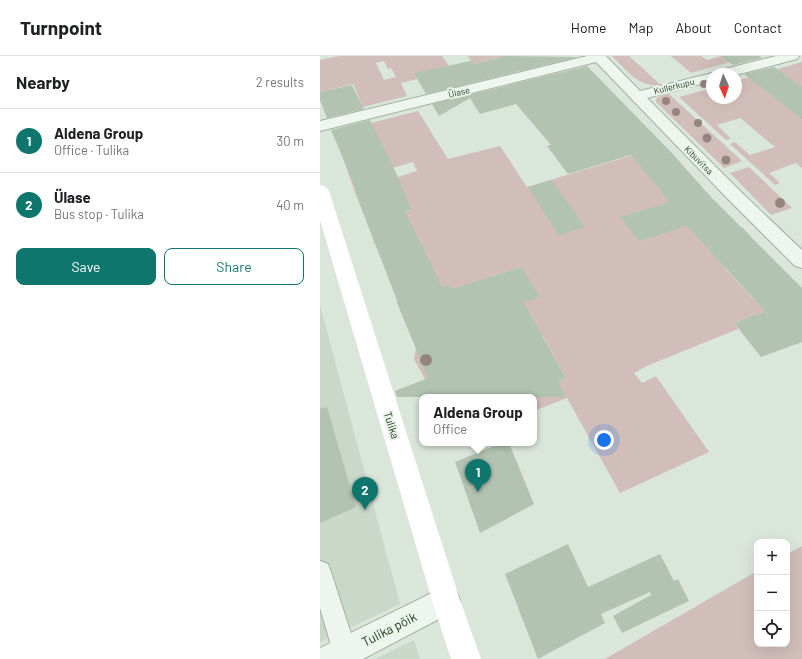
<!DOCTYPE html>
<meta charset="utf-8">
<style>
:root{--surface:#fff;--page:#f6f6f6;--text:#202124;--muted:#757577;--line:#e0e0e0;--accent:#0f766e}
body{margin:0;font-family:Barlow,sans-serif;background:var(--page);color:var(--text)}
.controls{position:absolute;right:12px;bottom:12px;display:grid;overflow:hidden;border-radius:8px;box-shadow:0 4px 16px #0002}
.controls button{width:36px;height:36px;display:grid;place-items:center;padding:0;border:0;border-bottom:1px solid var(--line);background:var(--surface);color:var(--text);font:20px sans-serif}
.compass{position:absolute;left:386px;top:12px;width:36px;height:36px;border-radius:50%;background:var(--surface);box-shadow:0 4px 16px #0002;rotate:176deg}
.you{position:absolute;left:284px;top:384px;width:14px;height:14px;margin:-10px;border:3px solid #fff;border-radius:50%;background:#1a73e8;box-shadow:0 0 0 6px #1a73e833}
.badge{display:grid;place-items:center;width:26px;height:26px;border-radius:50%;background:var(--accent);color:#fff;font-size:13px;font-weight:700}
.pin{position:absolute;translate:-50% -33px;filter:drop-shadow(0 1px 2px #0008)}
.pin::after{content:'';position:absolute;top:21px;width:14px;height:12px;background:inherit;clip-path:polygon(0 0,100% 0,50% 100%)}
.popup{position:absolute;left:99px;top:338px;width:118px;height:52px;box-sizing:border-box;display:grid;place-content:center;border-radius:8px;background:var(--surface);filter:drop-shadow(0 1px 3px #0005);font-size:13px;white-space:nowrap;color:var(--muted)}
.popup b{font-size:15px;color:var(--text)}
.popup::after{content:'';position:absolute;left:50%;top:100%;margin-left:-8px;border:8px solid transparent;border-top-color:var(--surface)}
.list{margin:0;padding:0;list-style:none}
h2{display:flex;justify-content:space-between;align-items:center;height:52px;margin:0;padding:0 16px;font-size:17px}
h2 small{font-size:13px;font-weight:400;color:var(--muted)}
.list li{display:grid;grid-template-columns:26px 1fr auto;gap:12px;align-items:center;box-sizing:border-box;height:64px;padding:0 16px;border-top:1px solid var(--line)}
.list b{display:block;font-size:15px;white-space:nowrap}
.list p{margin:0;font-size:13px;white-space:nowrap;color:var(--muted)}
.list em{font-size:13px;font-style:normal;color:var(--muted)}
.actions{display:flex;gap:8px;padding:12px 16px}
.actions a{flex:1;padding:9px 0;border:1px solid var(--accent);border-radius:8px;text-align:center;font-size:14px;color:var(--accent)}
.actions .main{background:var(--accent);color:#fff}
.icon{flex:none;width:22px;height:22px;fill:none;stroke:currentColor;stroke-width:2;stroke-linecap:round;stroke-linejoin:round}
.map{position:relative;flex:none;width:482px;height:603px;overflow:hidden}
header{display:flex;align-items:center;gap:24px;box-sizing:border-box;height:56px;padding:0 20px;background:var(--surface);border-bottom:1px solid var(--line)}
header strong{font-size:19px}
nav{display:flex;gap:22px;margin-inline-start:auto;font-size:14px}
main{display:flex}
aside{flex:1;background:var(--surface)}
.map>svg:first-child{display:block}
.built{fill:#c9d8c9}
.green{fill:#d1bebb;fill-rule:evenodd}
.building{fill:#b2c3b2}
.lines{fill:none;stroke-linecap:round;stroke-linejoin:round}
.lane-casing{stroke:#a1b0a0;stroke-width:2}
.street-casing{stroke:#a1b0a0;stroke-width:2}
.lane{fill:#eef5ee;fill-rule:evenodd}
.street{fill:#eef5ee;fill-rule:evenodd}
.secondary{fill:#fff;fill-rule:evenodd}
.tree{fill:#94867e}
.labels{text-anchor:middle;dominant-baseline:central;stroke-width:4;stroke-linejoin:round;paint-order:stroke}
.far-street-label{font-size:9px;fill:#253d24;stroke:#ebf4ea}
.street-label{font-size:11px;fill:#253d24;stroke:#ebf4ea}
.near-street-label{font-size:13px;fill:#253d24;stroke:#ebf4ea}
</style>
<header>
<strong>Turnpoint</strong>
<nav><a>Home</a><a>Map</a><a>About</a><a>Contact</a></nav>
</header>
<main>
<aside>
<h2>Nearby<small>2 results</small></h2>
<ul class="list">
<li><span class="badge">1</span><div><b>Aldena Group</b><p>Office · Tulika</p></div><em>30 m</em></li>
<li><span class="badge">2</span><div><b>Ülase</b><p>Bus stop · Tulika</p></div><em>40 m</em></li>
</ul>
<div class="actions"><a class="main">Save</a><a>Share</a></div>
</aside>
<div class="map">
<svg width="482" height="603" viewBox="0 0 482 603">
<rect width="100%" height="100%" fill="#dbe6db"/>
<path class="built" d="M0,249L80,548L0,586Z
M94,584L100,603H55L77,592Z"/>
<path class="green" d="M19,0H122L129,10L151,5L148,0H187L197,12L187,14L177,2C145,10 113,20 81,27L87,40L43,51L33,28L0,36V4ZM64,5L68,13L71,12L76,21L64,24L56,7Z
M292,0H309L341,29C319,32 306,14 292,0Z
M351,0H381L387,4L401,0H419L421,3L371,17Z
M482,6V31L446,35L464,49L478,45L482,49V112L476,107L449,117L460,127L455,129L410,88L415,86L430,99L455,91L420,62L397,69L411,83L406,84L359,41L392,32V42H416V25Z
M349,38L422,105L404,112L336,46V43L340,40Z
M98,55L128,103L180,90L207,131L343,90L392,142L354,156L383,187L423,172L444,195L404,211L439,249L481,231L482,241L414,267L418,273L329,309L314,317L322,327L336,320L389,396L300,437L247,342L214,355V341L105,323L94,303L96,292L150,271L129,229L77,247L76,235L69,224L111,210L95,176L54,188L53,177L47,167L92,153L78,124L35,136L23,102L63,91L51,67ZM93,106L97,115L46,131L42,121ZM320,155L338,179L319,185L301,161ZM202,211L219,241L185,253L170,221ZM223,280L246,322L223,332L202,289Z
M429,111L472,152L451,159L410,117Z
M482,490V603H285L437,515V588H467V498Z"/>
<path class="building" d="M187,0L258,1L106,38L94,17L151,5L154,8Z
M401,0H439L442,2L413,9Z
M267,10L351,96L390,140L482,232V286L441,301L414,267L445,255L367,170L319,185L300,161L350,146L311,99L248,118L227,90L231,89L196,48L160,58L150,42L119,60L112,48Z
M454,11L482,31V63L424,18Z
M32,29L44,53L7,62L0,44V36Z
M50,64L78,121L92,153L85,155L122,231L129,229L132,233L202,211L220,241L204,247L246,322L238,325L246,341H77L75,335L108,322L77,247H78L35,136L37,135L11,74Z
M232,124L265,171L239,180L208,131Z
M7,351L36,451L0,467V353Z
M181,387H189L214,448L160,477L135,406Z
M248,488L268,531L340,498L354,525L358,523L369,545L302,577L293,560L331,539L330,536L281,558L285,567L218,603L185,518Z"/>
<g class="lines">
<g class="lane-casing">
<path id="lane" d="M0,505L8,508L11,516L37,596L34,603H16L13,596L0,552Z"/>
</g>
<g class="street-casing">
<path id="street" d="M267,0H286L320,35L392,17L395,18L397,15L456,0H479L477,3L416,19L392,18V25L327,42L419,134L482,194V212L475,210L407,142L276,6L0,75V65Z
M126,530L136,534L140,544L136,554L43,603H0V592Z"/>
</g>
<use href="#lane" class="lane"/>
<use href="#street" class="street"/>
<path class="secondary" d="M0,129L6,131L9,135L140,544L161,603H131L112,544L0,164Z"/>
</g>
<g class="tree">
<circle cx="384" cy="28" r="4"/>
<circle cx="346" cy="45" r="4"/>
<circle cx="356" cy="56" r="4"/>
<circle cx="378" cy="67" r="4"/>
<circle cx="387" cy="82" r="4.5"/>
<circle cx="406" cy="104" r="4.5"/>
<circle cx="460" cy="147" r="5"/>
<circle cx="106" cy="304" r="6"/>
</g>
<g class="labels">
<g class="far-street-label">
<text transform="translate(354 30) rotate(-14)">Kullerkupu</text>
<text transform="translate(139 36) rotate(-14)">Ülase</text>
<text transform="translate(379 104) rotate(45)">Kibuvitsa</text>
</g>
<g class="street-label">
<text transform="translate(72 369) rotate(73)">Tulika</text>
</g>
<g class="near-street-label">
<text transform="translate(69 573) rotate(-27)">Tulika põik</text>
</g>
</g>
</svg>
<div class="controls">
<button>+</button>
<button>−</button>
<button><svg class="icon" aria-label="locate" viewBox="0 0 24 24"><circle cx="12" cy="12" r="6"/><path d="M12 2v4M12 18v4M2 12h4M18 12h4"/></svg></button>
</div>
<svg class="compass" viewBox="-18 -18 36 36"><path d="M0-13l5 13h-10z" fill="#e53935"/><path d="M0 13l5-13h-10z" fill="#757577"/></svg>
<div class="you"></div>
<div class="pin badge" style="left:158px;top:436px">1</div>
<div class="popup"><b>Aldena Group</b>Office</div>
<div class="pin badge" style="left:45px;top:454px">2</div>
</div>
</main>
